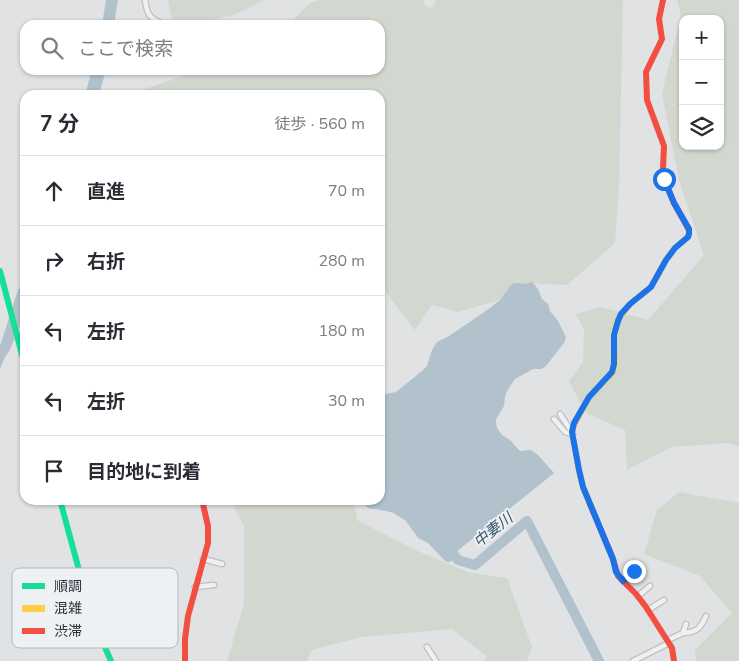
<!DOCTYPE html>
<html lang="ja">
<meta charset="utf-8">
<style>
:root{--surface:#fff;--page:#f2f2f3;--text:#2b2b33;--muted:#7c7c81;--line:#e1e1e2}
body{margin:0;font-family:"Nunito Sans","Noto Sans JP",sans-serif;background:var(--page);color:var(--text)}
.controls{position:absolute;right:15px;top:15px;display:grid;overflow:hidden;border-radius:10px;box-shadow:0 1px 4px #0004}
.controls button{width:45px;height:45px;display:grid;place-items:center;padding:0;border:0;border-bottom:1px solid var(--line);background:var(--surface);color:var(--text);font:25px sans-serif}
.stop{position:absolute;width:15px;height:15px;margin:-11px;border:4px solid #1a73e8;border-radius:50%;background:#fff}
.stop.end{background:#1a73e8;border-color:#fff;box-shadow:0 1px 5px #0008}
.list{margin:0;padding:0;list-style:none}
h2{display:flex;justify-content:space-between;align-items:center;height:65px;margin:0;padding:0 20px;font-size:21px}
h2 small{font-size:16px;font-weight:400;color:var(--muted)}
.list li{display:grid;grid-template-columns:32px 1fr auto;gap:15px;align-items:center;box-sizing:border-box;height:70px;padding:0 20px;border-top:1px solid var(--line)}
.list b{display:block;font-size:19px;white-space:nowrap}
.list em{font-size:16px;font-style:normal;color:var(--muted)}
.icon{flex:none;width:28px;height:28px;fill:none;stroke:currentColor;stroke-width:2;stroke-linecap:round;stroke-linejoin:round}
.map{position:relative;flex:none;width:739px;height:661px;overflow:hidden}
.search{position:absolute;background:var(--surface);box-shadow:0 1px 4px #0004;left:20px;top:20px;width:365px;height:55px;display:flex;align-items:center;gap:12px;box-sizing:border-box;padding:0 18px;border-radius:15px;color:var(--muted);font-size:19px}
.panel{position:absolute;background:var(--surface);box-shadow:0 1px 4px #0004;left:20px;top:90px;width:365px;height:415px;border-radius:15px}
.map>svg:first-child{display:block}
.green{fill:#d2d8d0;fill-rule:evenodd}
.water{fill:#b1c2cc}
.lines{fill:none;stroke-linecap:round;stroke-linejoin:round}
.river{stroke:#b1c2cc;stroke-width:10}
.street-casing{stroke:#bec0c2;stroke-width:7}
.street{stroke:#eff0f1;stroke-width:4.5}
.fast{stroke:#16e098;stroke-width:6}
.slow{stroke:#ffcf43;stroke-width:6}
.jam{stroke:#f24e42;stroke-width:6}
.route{stroke:#1a73e8;stroke-width:6}
.labels{text-anchor:middle;dominant-baseline:central;stroke-width:4;stroke-linejoin:round;paint-order:stroke}
.water-label{font-size:15px;font-style:italic;fill:#38566a;stroke:#edf1f4}
.key{fill:#edf1f4;stroke:#b2b8bc;stroke-width:1}
.key-label{font-size:14px;fill:#29323b}
</style>
<div class="map">
<svg width="739" height="661" viewBox="0 0 739 661">
<rect width="100%" height="100%" fill="#e0e2e4"/>
<path class="green" d="M168,0H264L236,14L193,25H173Z
M320,0H423L425,5L429,8H431L436,2L435,0H623L619,185L615,243L567,285L518,283L500,300L458,312L432,305L415,330L380,285V95H128L200,70H380V25H286L291,22L310,3Z
M677,0H739V447L728,443L671,447L627,470L625,430L586,413L569,381L583,362L584,330L576,314L601,307L648,320L704,255L679,180L662,94L681,15ZM683,19H720V146H683Z
M679,492L739,503V661H696L695,650L732,613L700,576L644,554L657,510Z
M230,500H354L357,520L415,550L470,573L507,578L532,647L527,661H484L487,656L452,629L361,637L312,650L307,661H227L244,604V526Z"/>
<path class="water" d="M106,0H118L114,25H102Z
M92,70H106L99,95H85Z
M25,273V312L10,350L5,357L0,369V346L16,296Z
M532,282L538,289L542,299L548,304L550,311L558,321L566,337L564,343L545,367L541,369H533L515,379L508,389L505,397L504,406L496,419V423L497,428L502,435L511,441L518,449L520,451L530,450L537,454L554,473L456,552C454,559 453,562 446,562L428,543L418,538L406,521L394,513L386,511L368,508L361,500H380V395L396,392L422,371L427,366L432,350L437,342L449,336L490,308L500,300L512,284C518,281 524,286 532,282Z"/>
<g class="lines">
<path class="river" d="M447,546L458,560L475,565L527,521L599,661"/>
<g class="street-casing">
<path id="street" d="M145,0C147,13 148,17 161,23V25
M560,414L572,432
M554,419L565,432L573,435
M203,559L222,564
M623,581L634,571
M195,587L214,585
M638,596L650,586
M648,610L664,600
M683,633C697,632 700,629 706,616
M668,640L683,633L686,624
M427,647L436,661
M633,661L669,643"/>
</g>
<use href="#street" class="street"/>
<path class="fast" d="M0,271L25,366
M60,500L92,618L111,661"/>
<path class="slow" d="M590,504L583,487L579,470L572,432L575,423L589,397L613,372L615,364L614,335L617,321L630,304L651,287L666,260L675,248L688,237L689,230"/>
<path class="jam" d="M663,0L659,19L662,39L646,72L647,100L664,146L663,169L664,179L674,203L689,230
M590,504L613,559L618,576L636,594L646,607L672,648L674,661
M185,661V639L188,616L208,543V526L202,500"/>
</g>
<g class="lines">
<path class="route" d="M634,571L623,581L616,572L613,559L583,487L579,470L572,432L574,423L589,397L612,372L614,364V335L618,321L621,314L630,304L651,287L666,260L675,248L688,237L689,234V229L674,203L664,179"/>
</g>
<g class="labels">
<g class="water-label">
<text transform="translate(493 530) rotate(-39)">中妻川</text>
</g>
</g>
<rect x="12" y="568" width="166" height="80" rx="8" class="key"/>
<rect x="22" y="583" width="23" height="6" fill="#16e098"/>
<rect x="22" y="605" width="23" height="7" fill="#ffcf43"/>
<rect x="22" y="628" width="23" height="6" fill="#f24e42"/>
<g class="key-label">
<text x="54" y="591">順調</text>
<text x="54" y="613">混雑</text>
<text x="54" y="636">渋滞</text>
</g>
</svg>
<div class="controls">
<button>+</button>
<button>−</button>
<button><svg class="icon" aria-label="layers" viewBox="0 0 24 24"><path d="M12 4l9 5-9 5-9-5zM3 14l9 5 9-5"/></svg></button>
</div>
<div class="stop" style="left:664px;top:179px"></div>
<div class="stop end" style="left:634px;top:571px"></div>
<div class="search"><svg class="icon" aria-label="search" viewBox="0 0 24 24"><circle cx="10" cy="10" r="6"/><path d="M15 15l6 6"/></svg>ここで検索</div>
<section class="panel">
<h2>7 分<small>徒歩 · 560 m</small></h2>
<ul class="list">
<li><svg class="icon" aria-label="ahead" viewBox="0 0 24 24"><path d="M12 20V5M6 11l6-6 6 6"/></svg><div><b>直進</b></div><em>70 m</em></li>
<li><svg class="icon" aria-label="right" viewBox="0 0 24 24"><path d="M7 20v-9h11M14 6l5 5-5 5"/></svg><div><b>右折</b></div><em>280 m</em></li>
<li><svg class="icon" aria-label="left" viewBox="0 0 24 24"><path d="M17 20v-9H6M10 6l-5 5 5 5"/></svg><div><b>左折</b></div><em>180 m</em></li>
<li><svg class="icon" aria-label="left" viewBox="0 0 24 24"><path d="M17 20v-9H6M10 6l-5 5 5 5"/></svg><div><b>左折</b></div><em>30 m</em></li>
<li><svg class="icon" aria-label="arrive" viewBox="0 0 24 24"><path d="M6 21V4h12l-3 4 3 4H6"/></svg><div><b>目的地に到着</b></div></li>
</ul>
</section>
</div>
